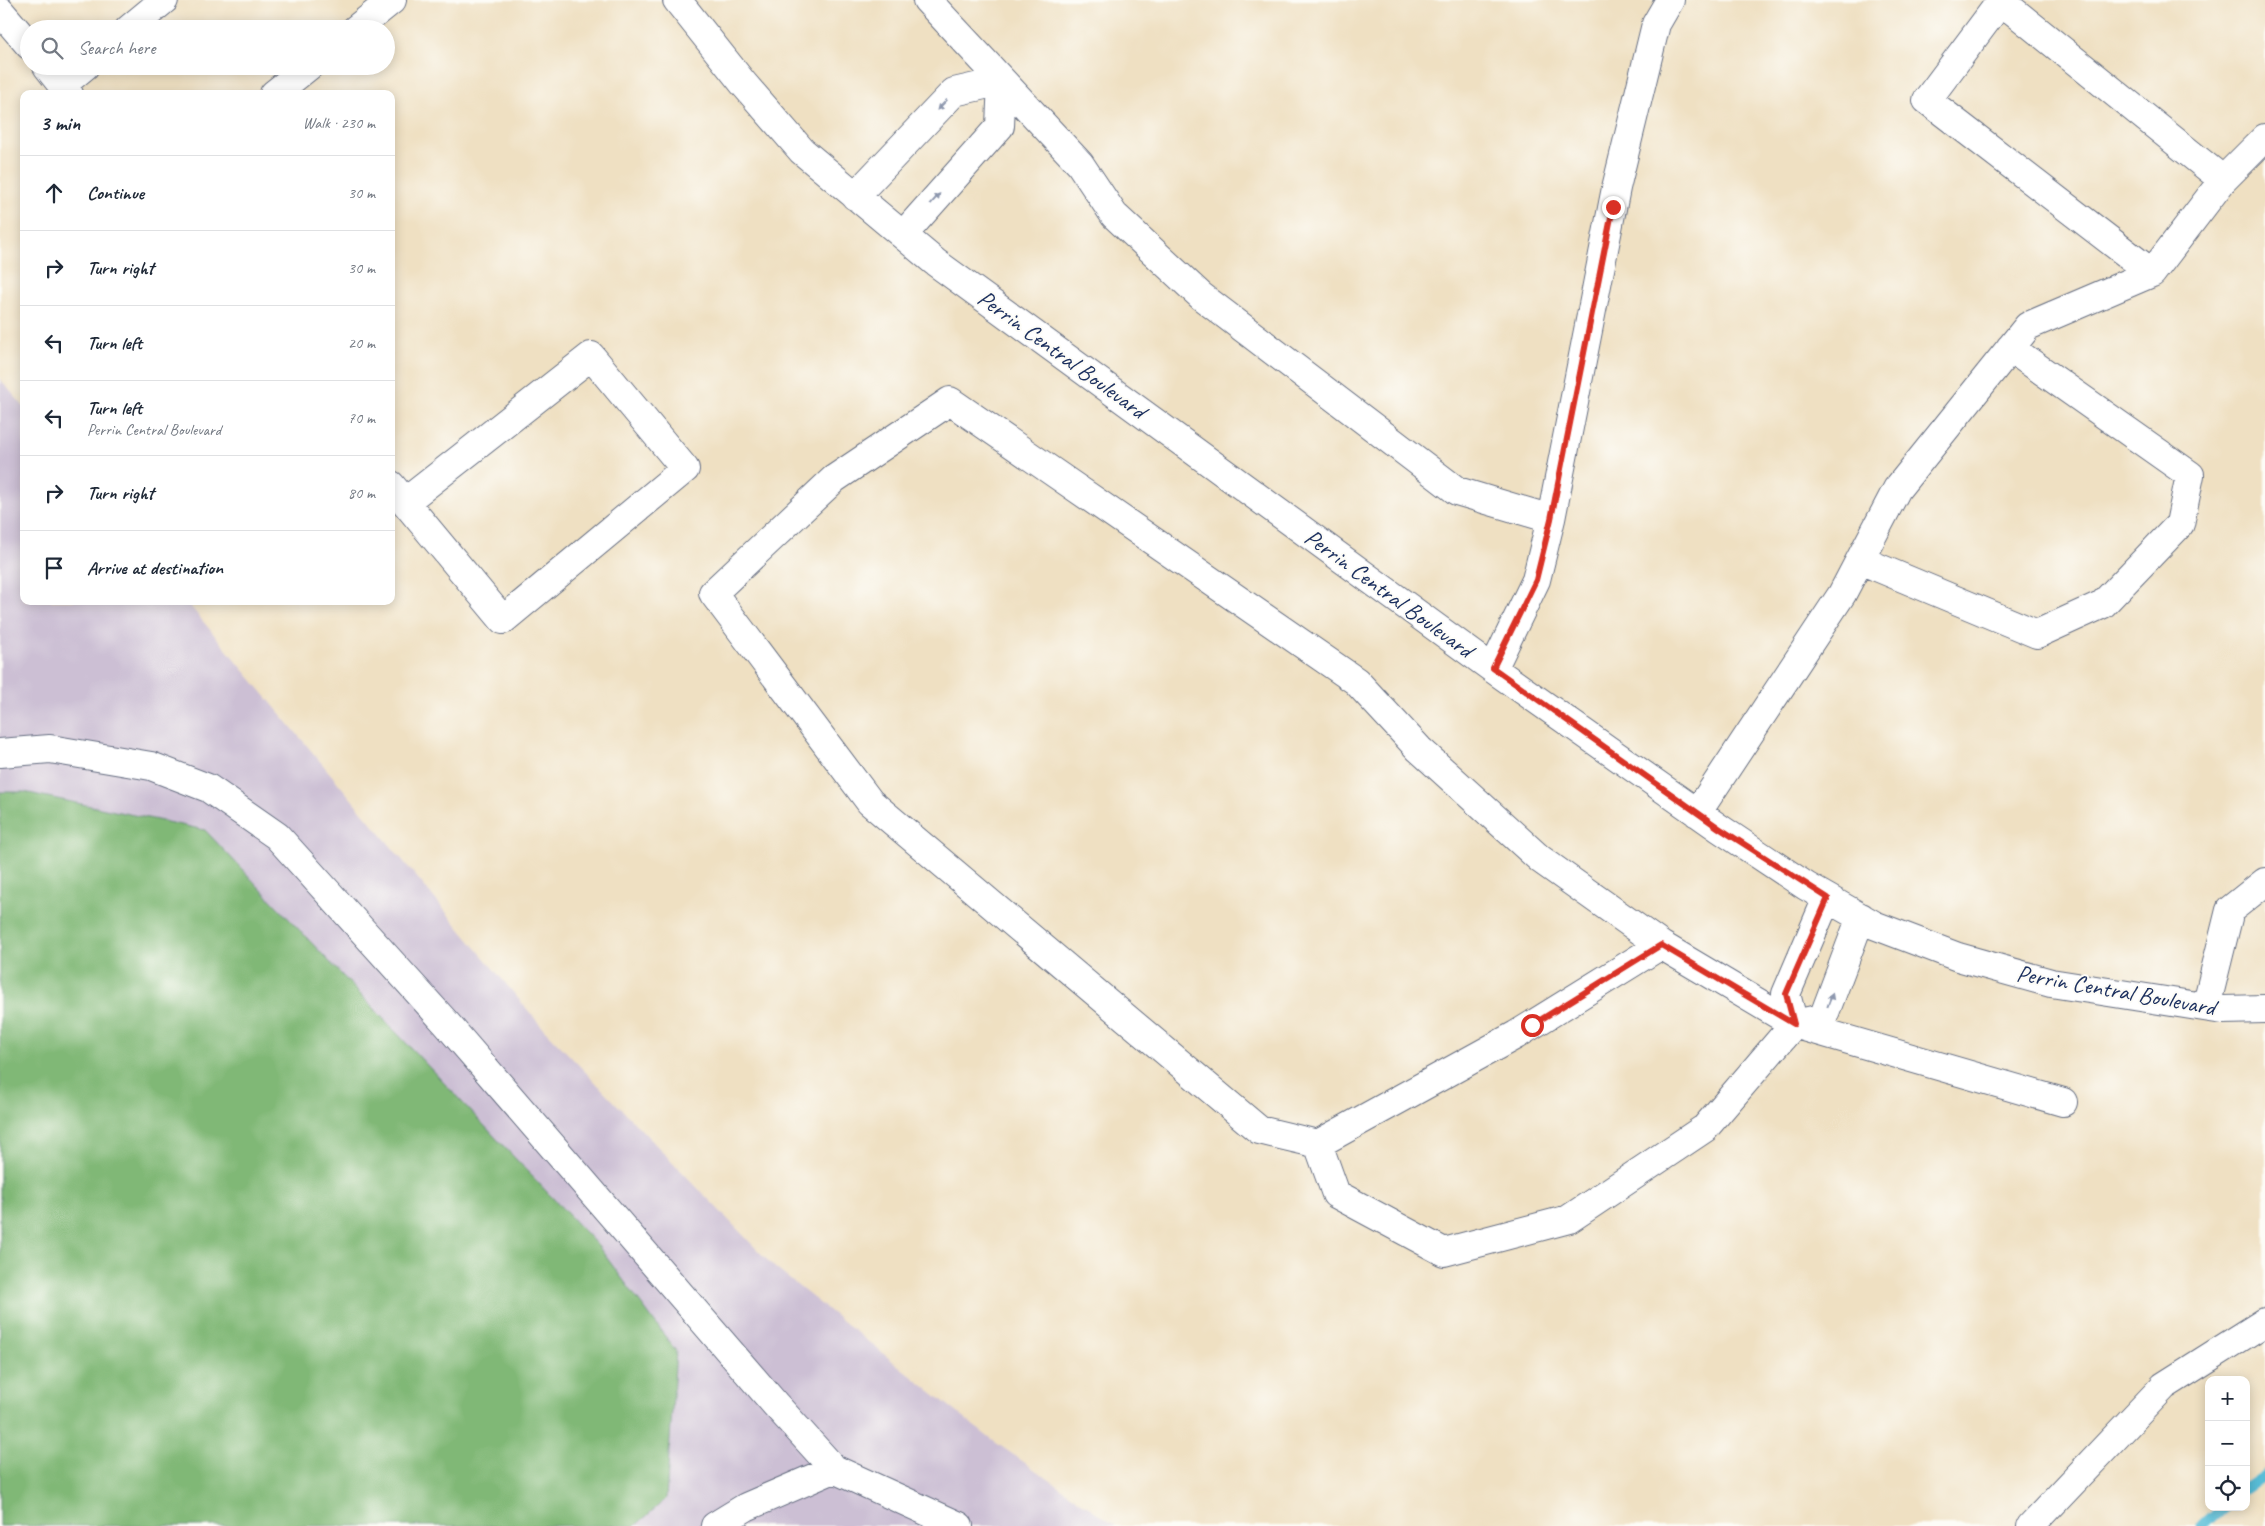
<!DOCTYPE html>
<meta charset="utf-8">
<style>
:root{--surface:#fff;--page:#f2f2f3;--text:#1f2937;--muted:#747a83;--line:#e0e1e3}
body{margin:0;font-family:Caveat,sans-serif;background:var(--page);color:var(--text)}
.controls{position:absolute;right:15px;bottom:15px;display:grid;overflow:hidden;border-radius:10px;box-shadow:0 2px 12px #0003}
.controls button{width:45px;height:45px;display:grid;place-items:center;padding:0;border:0;border-bottom:1px solid var(--line);background:var(--surface);color:var(--text);font:25px sans-serif}
.stop{position:absolute;width:15px;height:15px;margin:-11px;border:4px solid #d93025;border-radius:50%;background:#fff}
.stop.end{background:#d93025;border-color:#fff;box-shadow:0 1px 5px #0008}
.list{margin:0;padding:0;list-style:none}
h2{display:flex;justify-content:space-between;align-items:center;height:65px;margin:0;padding:0 20px;font-size:21px}
h2 small{font-size:16px;font-weight:400;color:var(--muted)}
.list li{display:grid;grid-template-columns:32px 1fr auto;gap:15px;align-items:center;box-sizing:border-box;height:75px;padding:0 20px;border-top:1px solid var(--line)}
.list b{display:block;font-size:19px;white-space:nowrap}
.list p{margin:0;font-size:16px;white-space:nowrap;color:var(--muted)}
.list em{font-size:16px;font-style:normal;color:var(--muted)}
.icon{flex:none;width:28px;height:28px;fill:none;stroke:currentColor;stroke-width:2;stroke-linecap:round;stroke-linejoin:round}
.map{position:relative;flex:none;width:2265px;height:1526px;overflow:hidden}
.search{position:absolute;background:var(--surface);box-shadow:0 2px 12px #0003;left:20px;top:20px;width:375px;height:55px;display:flex;align-items:center;gap:12px;box-sizing:border-box;padding:0 18px;border-radius:28px;color:var(--muted);font-size:19px}
.panel{position:absolute;background:var(--surface);box-shadow:0 2px 12px #0003;left:20px;top:90px;width:375px;height:515px;border-radius:10px}
.map>svg:first-child{display:block}
.industrial{fill:#ccbfd4}
.forest{fill:#80b876;stroke:#4e746a}
.lines{fill:none;stroke-linecap:round;stroke-linejoin:round}
.stream{stroke:#59bdd7;stroke-width:11}
.minor-casing{stroke:#656d81;stroke-width:30}
.minor{stroke:#fff;stroke-width:28}
.oneway{fill:#8d97ae}
.route{stroke:#d93025;stroke-width:6}
.labels{text-anchor:middle;dominant-baseline:central;stroke-width:4;stroke-linejoin:round;paint-order:stroke}
.street-label{font-size:24px;fill:#1b2f5e;stroke:#fdfcf7}
</style>
<div class="map">
<svg width="2265" height="1526" viewBox="0 0 2265 1526">
<rect width="100%" height="100%" fill="#fdfcf7"/>
<filter id="ink" filterUnits="userSpaceOnUse"><feTurbulence type="fractalNoise" baseFrequency=".02" numOctaves="2"/><feDisplacementMap in="SourceGraphic" scale="10" xChannelSelector="R" yChannelSelector="G"/><feConvolveMatrix kernelMatrix="1 2 1 2 8 2 1 2 1" color-interpolation-filters="sRGB"/></filter>
<filter id="wash" filterUnits="userSpaceOnUse"><feTurbulence type="fractalNoise" baseFrequency=".0096" numOctaves="4" result="noise"/><feDisplacementMap in="SourceGraphic" scale="20" xChannelSelector="R" yChannelSelector="G"/><feGaussianBlur stdDeviation="1.12" result="paint"/><feColorMatrix in="noise" values="0 0 0 0 0 0 0 0 0 0 0 0 0 0 0 0 0 1.4 0 .05"/><feComposite in="paint" operator="in"/></filter>
<g filter="url(#wash)">
<rect width="100%" height="100%" fill="#efe0c2"/>
<path class="industrial" d="M0,379L24,407V601H186L542,1027L774,1267L992,1440L1116,1526H0Z"/>
<path class="forest" d="M0,792H24L205,830L598,1246L676,1351L666,1499L635,1526H0Z"/>
<g class="lines">
<path class="stream" d="M2246,1488L2265,1475
M2203,1526L2224,1507"/>
</g>
</g>
<g filter="url(#ink)">
<g class="lines">
<g class="minor-casing">
<path id="minor" d="M677,0L743,83L802,151L935,262L1493,669L1719,828L1806,886L1874,925L1958,957L2051,983L2223,1010L2265,1009
M927,0L1080,164L1114,215L1201,296L1457,491L1551,519L1616,188L1656,24L1670,0
M0,11L29,45
M129,29L164,0
M356,29L392,0
M47,66L69,94
M62,85L85,66
M274,94L309,66
M855,196L954,92L1002,81
M903,235L1000,126L1002,81
M2152,273L2223,180
M391,485L405,502L503,620L685,469L591,356L405,502
M1860,560L2037,634L2103,604L2180,524L2190,475L2010,348
M1493,669L1536,580L1551,519
M0,753L50,749L151,766L208,788L277,836L447,1024L775,1404L834,1469L959,1526
M1697,813L1842,594L1897,489L2028,326L2152,273L1927,100L2001,1L2223,180L2265,138
M1861,917L1823,1018L1794,1024L1705,1128L1569,1219L1444,1252L1336,1194L1318,1144L1516,1035L1661,945L1794,1024L2063,1102
M2206,1007L2230,910L2265,882
M1794,1024L1786,994L1827,898
M1318,1144L1259,1130L870,802L713,593L834,479L950,401L1356,681L1419,749L1540,859L1661,945
M715,1526L746,1507L834,1469
M2031,1526L2164,1386L2265,1322"/>
</g>
<use href="#minor" class="minor"/>
</g>
<defs><path id="oneway-solid" d="M-6-.8H1V-3.2L6.5 0L1 3.2V.8H-6Z" transform="scale(1.25)"/></defs>
<g class="oneway">
<use href="#oneway-solid" transform="translate(942 105) rotate(134)"/>
<use href="#oneway-solid" transform="translate(935 199) rotate(-48)"/>
<use href="#oneway-solid" transform="translate(1830 1000) rotate(-69)"/>
</g>
</g>
<g class="lines" filter="url(#ink)">
<path class="route" d="M1532,1025L1661,945L1794,1024L1786,994L1828,898L1719,828L1493,668L1536,580L1551,519L1613,207"/>
</g>
<g class="labels">
<g class="street-label">
<text transform="translate(1062 354) rotate(36)">Perrin Central Boulevard</text>
<text transform="translate(1389 593) rotate(36)">Perrin Central Boulevard</text>
<text transform="translate(2116 990) rotate(10)">Perrin Central Boulevard</text>
</g>
</g>
</svg>
<div class="controls">
<button>+</button>
<button>−</button>
<button><svg class="icon" aria-label="locate" viewBox="0 0 24 24"><circle cx="12" cy="12" r="6"/><path d="M12 2v4M12 18v4M2 12h4M18 12h4"/></svg></button>
</div>
<div class="stop" style="left:1532px;top:1025px"></div>
<div class="stop end" style="left:1613px;top:207px"></div>
<div class="search"><svg class="icon" aria-label="search" viewBox="0 0 24 24"><circle cx="10" cy="10" r="6"/><path d="M15 15l6 6"/></svg>Search here</div>
<section class="panel">
<h2>3 min<small>Walk · 230 m</small></h2>
<ul class="list">
<li><svg class="icon" aria-label="ahead" viewBox="0 0 24 24"><path d="M12 20V5M6 11l6-6 6 6"/></svg><div><b>Continue</b></div><em>30 m</em></li>
<li><svg class="icon" aria-label="right" viewBox="0 0 24 24"><path d="M7 20v-9h11M14 6l5 5-5 5"/></svg><div><b>Turn right</b></div><em>30 m</em></li>
<li><svg class="icon" aria-label="left" viewBox="0 0 24 24"><path d="M17 20v-9H6M10 6l-5 5 5 5"/></svg><div><b>Turn left</b></div><em>20 m</em></li>
<li><svg class="icon" aria-label="left" viewBox="0 0 24 24"><path d="M17 20v-9H6M10 6l-5 5 5 5"/></svg><div><b>Turn left</b><p>Perrin Central Boulevard</p></div><em>70 m</em></li>
<li><svg class="icon" aria-label="right" viewBox="0 0 24 24"><path d="M7 20v-9h11M14 6l5 5-5 5"/></svg><div><b>Turn right</b></div><em>80 m</em></li>
<li><svg class="icon" aria-label="arrive" viewBox="0 0 24 24"><path d="M6 21V4h12l-3 4 3 4H6"/></svg><div><b>Arrive at destination</b></div></li>
</ul>
</section>
</div>
